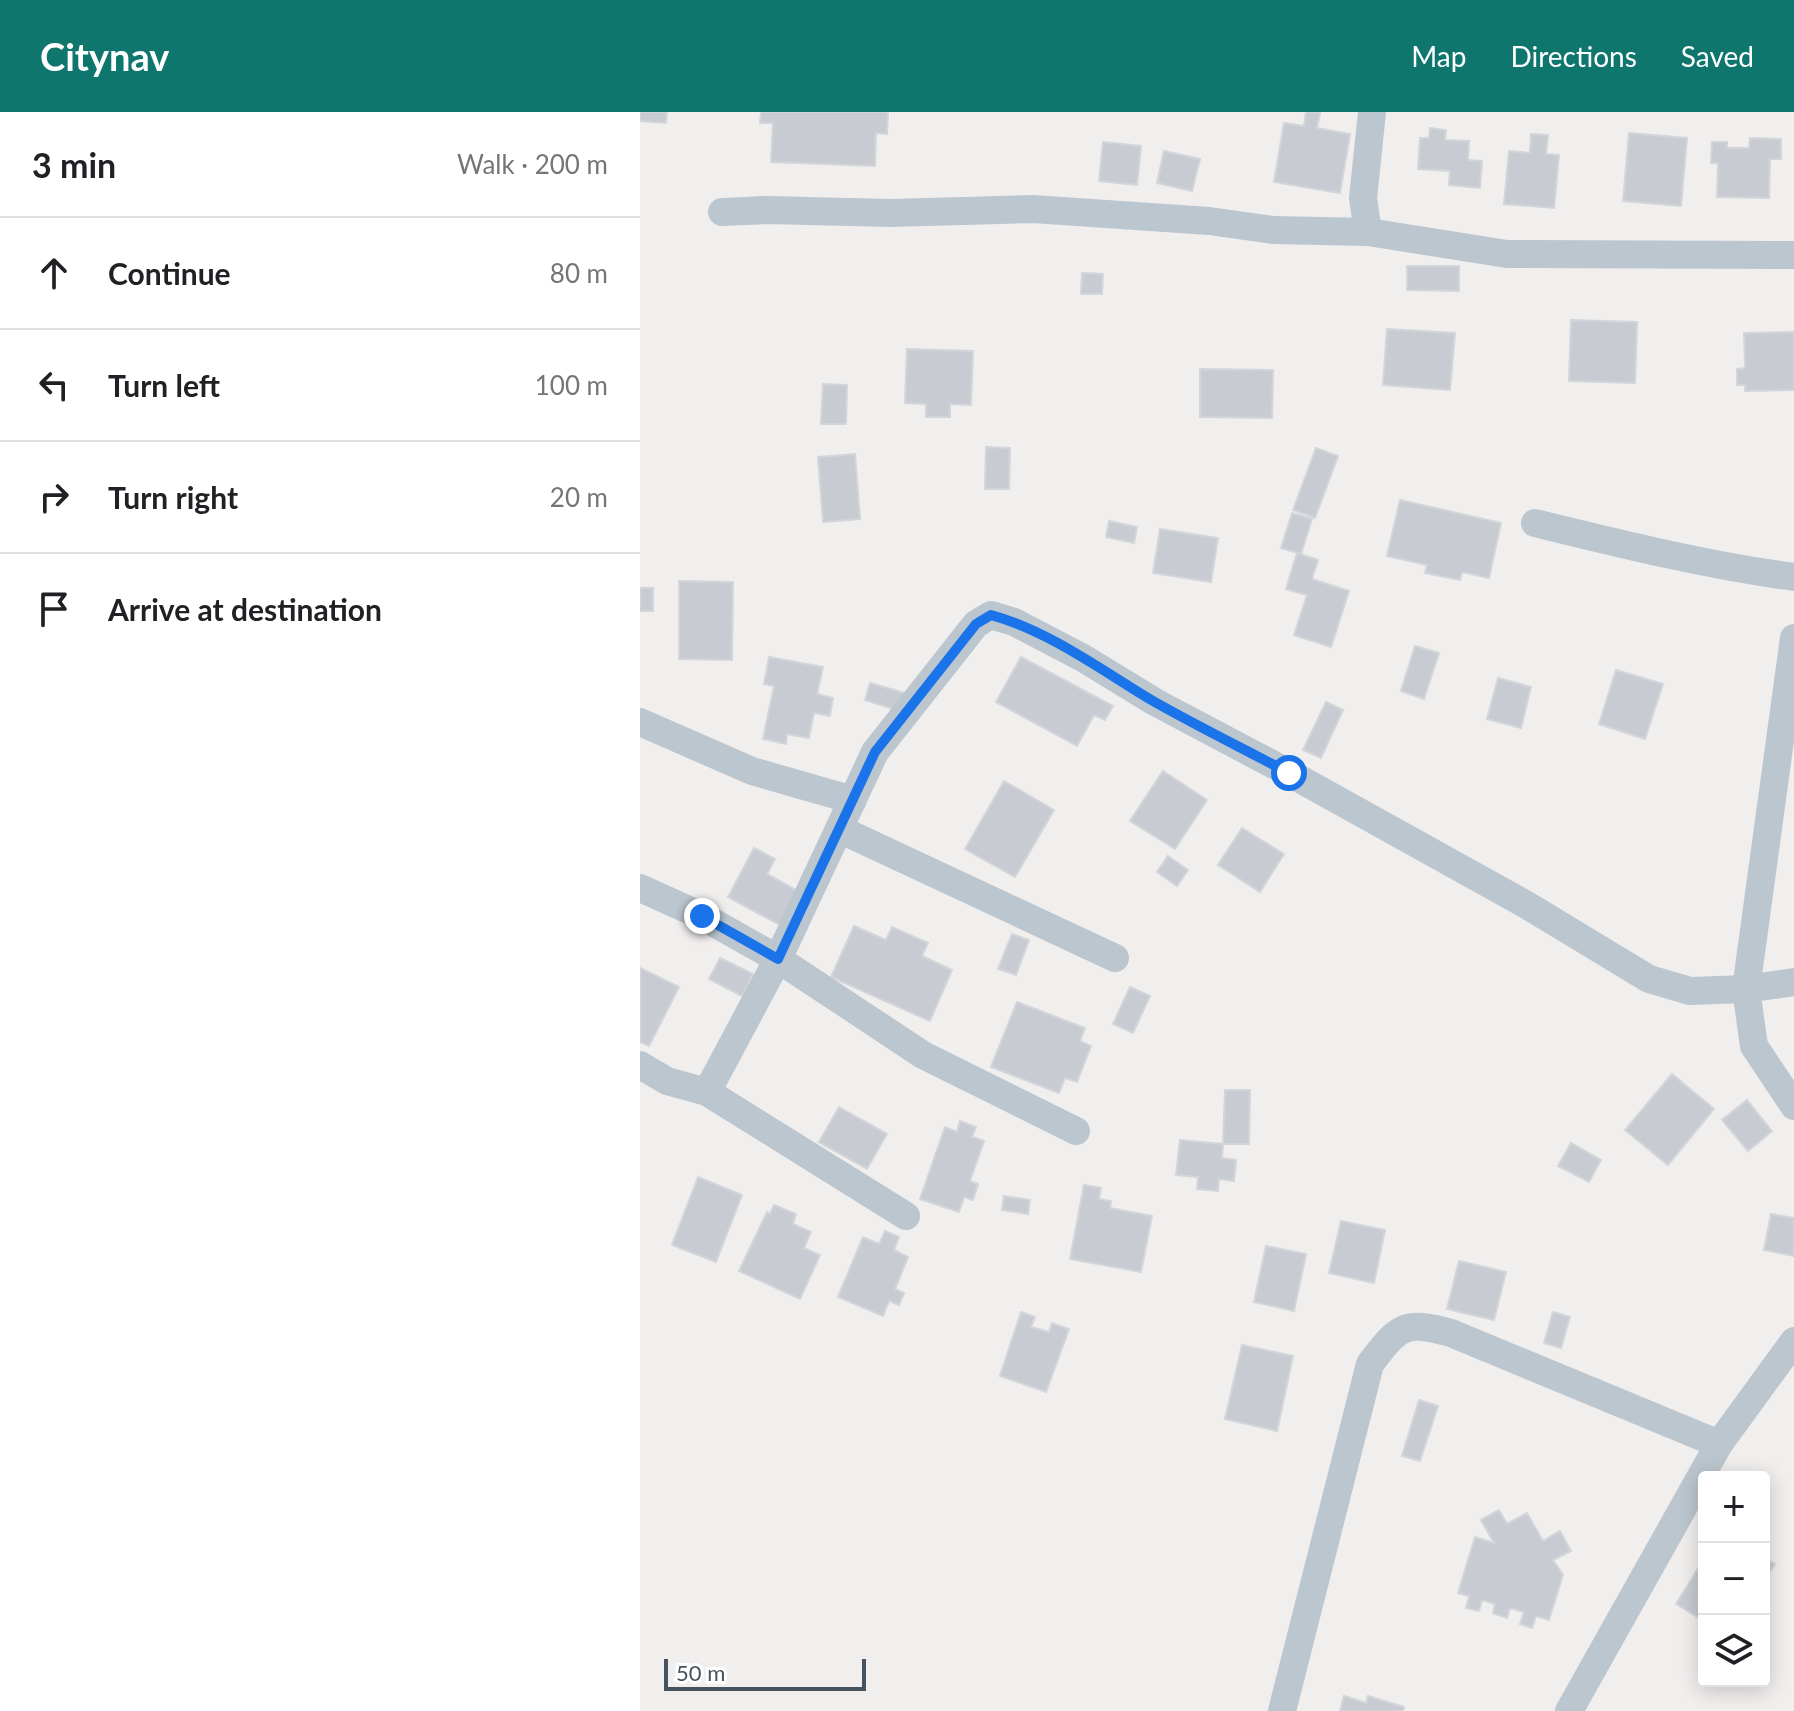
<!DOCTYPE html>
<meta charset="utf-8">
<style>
:root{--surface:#fff;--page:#f2f2f2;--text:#202124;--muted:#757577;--line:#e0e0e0;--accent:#0f766e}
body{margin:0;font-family:Lato,sans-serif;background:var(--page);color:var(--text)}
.controls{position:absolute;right:24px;bottom:24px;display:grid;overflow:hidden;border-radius:8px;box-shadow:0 4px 20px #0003}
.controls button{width:72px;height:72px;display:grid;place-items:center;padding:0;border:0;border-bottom:2px solid var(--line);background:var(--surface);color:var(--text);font:40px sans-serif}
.scale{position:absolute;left:24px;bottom:20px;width:202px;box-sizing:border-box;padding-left:8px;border:4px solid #46525d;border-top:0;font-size:22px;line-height:28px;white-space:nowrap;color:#46525d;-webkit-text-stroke:6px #fff;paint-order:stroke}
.stop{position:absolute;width:24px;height:24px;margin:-18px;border:6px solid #1a73e8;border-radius:50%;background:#fff}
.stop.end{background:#1a73e8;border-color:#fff;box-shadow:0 2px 8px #0008}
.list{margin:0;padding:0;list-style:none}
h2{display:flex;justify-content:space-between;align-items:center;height:104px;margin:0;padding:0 32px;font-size:34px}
h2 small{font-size:26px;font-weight:400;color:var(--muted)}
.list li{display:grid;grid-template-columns:52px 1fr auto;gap:24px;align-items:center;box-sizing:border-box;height:112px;padding:0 32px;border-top:2px solid var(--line)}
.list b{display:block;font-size:30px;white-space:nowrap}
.list em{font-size:26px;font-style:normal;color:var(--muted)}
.icon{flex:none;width:44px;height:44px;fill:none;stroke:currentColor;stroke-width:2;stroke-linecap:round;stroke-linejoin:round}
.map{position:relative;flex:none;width:1154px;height:1599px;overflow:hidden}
header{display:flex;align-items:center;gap:48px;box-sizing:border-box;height:112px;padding:0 40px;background:var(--accent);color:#fff}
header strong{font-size:38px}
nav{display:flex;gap:44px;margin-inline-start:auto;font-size:28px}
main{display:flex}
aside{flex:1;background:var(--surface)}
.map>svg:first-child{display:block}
.building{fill:#c8cbd1;stroke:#d2d5da;stroke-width:2}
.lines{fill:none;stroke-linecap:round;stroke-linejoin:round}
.minor{stroke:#bcc6ce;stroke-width:28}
.route{stroke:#1a73e8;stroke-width:10}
</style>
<header>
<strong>Citynav</strong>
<nav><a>Map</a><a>Directions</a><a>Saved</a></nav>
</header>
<main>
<aside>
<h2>3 min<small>Walk · 200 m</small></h2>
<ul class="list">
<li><svg class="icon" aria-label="ahead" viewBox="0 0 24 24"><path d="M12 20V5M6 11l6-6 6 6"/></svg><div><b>Continue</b></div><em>80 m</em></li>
<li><svg class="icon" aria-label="left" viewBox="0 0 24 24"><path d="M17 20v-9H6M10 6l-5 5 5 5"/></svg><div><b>Turn left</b></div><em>100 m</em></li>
<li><svg class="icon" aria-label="right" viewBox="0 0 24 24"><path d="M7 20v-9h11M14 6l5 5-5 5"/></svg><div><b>Turn right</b></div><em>20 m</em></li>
<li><svg class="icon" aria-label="arrive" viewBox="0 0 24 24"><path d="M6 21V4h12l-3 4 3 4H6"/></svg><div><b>Arrive at destination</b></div></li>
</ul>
</aside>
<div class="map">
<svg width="1154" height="1599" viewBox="0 0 1154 1599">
<rect width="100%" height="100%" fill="#f1eeee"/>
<path class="building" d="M0,0H27L26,11L0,9Z
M121,0H248L247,22L236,21L235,54L131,50L133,11H120Z
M666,0L680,1L677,16L710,22L700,81L634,70L644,11L664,14Z
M790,16L806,18L805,28L829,29L828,48L842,49L840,76L809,73L810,59L778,57L780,26H789Z
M989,21L1047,26L1041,94L983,89Z
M891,22L908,23L906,42L919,43L914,96L864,92L869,39L890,41Z
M1110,26L1141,27V47H1130L1129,86L1077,85L1078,51H1071L1072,30H1087V36H1109Z
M463,30L501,34L497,73L459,69Z
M524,39L560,47L552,79L517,71Z
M767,154H819V179L767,178Z
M442,161L463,162L462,182H441Z
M931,208L997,210L995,271L929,269Z
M747,217L815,221L810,278L743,273Z
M1154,220V278L1105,279V273H1097V257L1105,256L1104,221Z
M267,237L333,239L331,293L310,292V305H286V292L265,291Z
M560,257L633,258L632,306L560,305Z
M183,272L207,273L206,312H181Z
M346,335L370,336L369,377H345Z
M676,336L698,344L675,406L653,398Z
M215,342L220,407L183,410L178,345Z
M760,388L861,411L849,466L822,460L820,468L785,461L787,453L747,444Z
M652,401L672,407L661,442L641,436Z
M469,409L497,415L494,431L466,425Z
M520,417L578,426L571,470L513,461Z
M657,441L678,448L672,467L709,479L691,535L654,523L667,483L646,477Z
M39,469L93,470L92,548L39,547Z
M0,476H13V499H0Z
M775,534L799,541L784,587L761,579Z
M129,545L183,555L177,582L193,586L190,604L174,601L169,626L147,622L146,632L123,627L134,574L124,572Z
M381,545L473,594L465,608L454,603L437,634L356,590Z
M976,558L1023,572L1005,627L959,612Z
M858,566L891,575L881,616L847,607Z
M230,571L268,582L263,600L225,588Z
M686,590L703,598L681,646L663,638Z
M523,659L567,688L535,737L490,709Z
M364,669L414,698L375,765L325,737Z
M602,716L644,742L620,780L578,753Z
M114,736L135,747L127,762L165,783L147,817L88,785Z
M528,744L548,758L537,774L517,760Z
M214,814L246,828L252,815L288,831L282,844L312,858L290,909L191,865Z
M372,822L389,828L376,863L358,857Z
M80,846L113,862L102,884L69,867Z
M0,856L39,875L9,934L0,930Z
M490,875L510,884L493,921L473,912Z
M377,890L445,916L440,929L451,934L437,970L425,966L419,981L351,955Z
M1032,962L1074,997L1028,1053L985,1018Z
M585,978H610L609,1032H583Z
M1107,988L1132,1019L1108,1039L1082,1008Z
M199,995L247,1022L227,1057L179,1030Z
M320,1009L336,1015L332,1025L344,1029L330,1069L338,1072L333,1088L324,1085L319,1100L280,1087L305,1015L317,1020Z
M540,1028L583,1032L582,1046L596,1048L594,1069L579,1067L578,1079L557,1077L558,1065L536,1063Z
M931,1031L961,1048L949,1070L918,1054Z
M58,1065L102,1083L76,1150L32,1133Z
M444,1073L461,1076L459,1087L471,1089L470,1096L512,1104L501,1160L430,1147Z
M364,1084L390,1088L388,1102L362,1098Z
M134,1093L156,1102L153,1112L171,1120L164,1136L180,1143L160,1187L99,1159L127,1100L130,1102Z
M1131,1102L1154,1106V1144L1124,1138Z
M701,1109L745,1118L734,1171L689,1161Z
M245,1119L259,1125L254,1138L268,1145L255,1177L264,1181L259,1193L249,1189L243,1204L198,1185L223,1125L239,1132Z
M626,1134L666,1142L654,1199L614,1190Z
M819,1149L866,1160L854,1208L807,1197Z
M381,1200L395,1205L391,1215L409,1220L412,1211L429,1217L406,1280L360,1264Z
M913,1200L930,1205L921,1236L904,1231Z
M602,1233L653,1244L637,1319L585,1307Z
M779,1288L798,1294L780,1349L762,1344Z
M859,1398L867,1412L887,1401L903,1429L920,1419L931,1439L913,1448L923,1463L909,1508L896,1504L892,1516L880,1512L884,1500L870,1496L867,1506L853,1501L855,1492L842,1488L839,1499L826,1496L829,1484L818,1481L835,1425L854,1431L841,1408Z
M1124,1446L1135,1452L1124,1469Z
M1064,1447V1509L1036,1492Z
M704,1584L726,1591L728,1584L764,1595L763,1599H700Z"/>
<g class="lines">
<path class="minor" d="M82,100L127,98L250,101L393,97L569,109L633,118L728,120L867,142L1154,143
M728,120L723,86L732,0
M895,411C981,432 1066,453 1154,465
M1154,526L1106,877L1114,934L1154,994
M0,610L112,659L213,688
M199,717L475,846
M0,776L62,804L138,847L283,943L436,1019
M0,953L27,969L67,980L266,1104
M67,980L138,847L235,640L336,512L351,503L374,510L443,546L515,590L649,661L885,792L1009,867L1050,879L1106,877L1154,870
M642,1599L730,1252C759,1214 764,1208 811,1221L1079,1332
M929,1599L1079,1332L1154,1229"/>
</g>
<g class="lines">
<path class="route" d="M62,804L138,847L235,640L336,512L351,503C409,519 461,558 513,589C557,614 604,637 649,661"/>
</g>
</svg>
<div class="controls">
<button>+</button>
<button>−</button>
<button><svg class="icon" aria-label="layers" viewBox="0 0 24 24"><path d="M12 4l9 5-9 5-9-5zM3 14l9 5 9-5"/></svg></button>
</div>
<div class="scale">50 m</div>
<div class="stop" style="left:649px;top:661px"></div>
<div class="stop end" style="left:62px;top:804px"></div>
</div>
</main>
